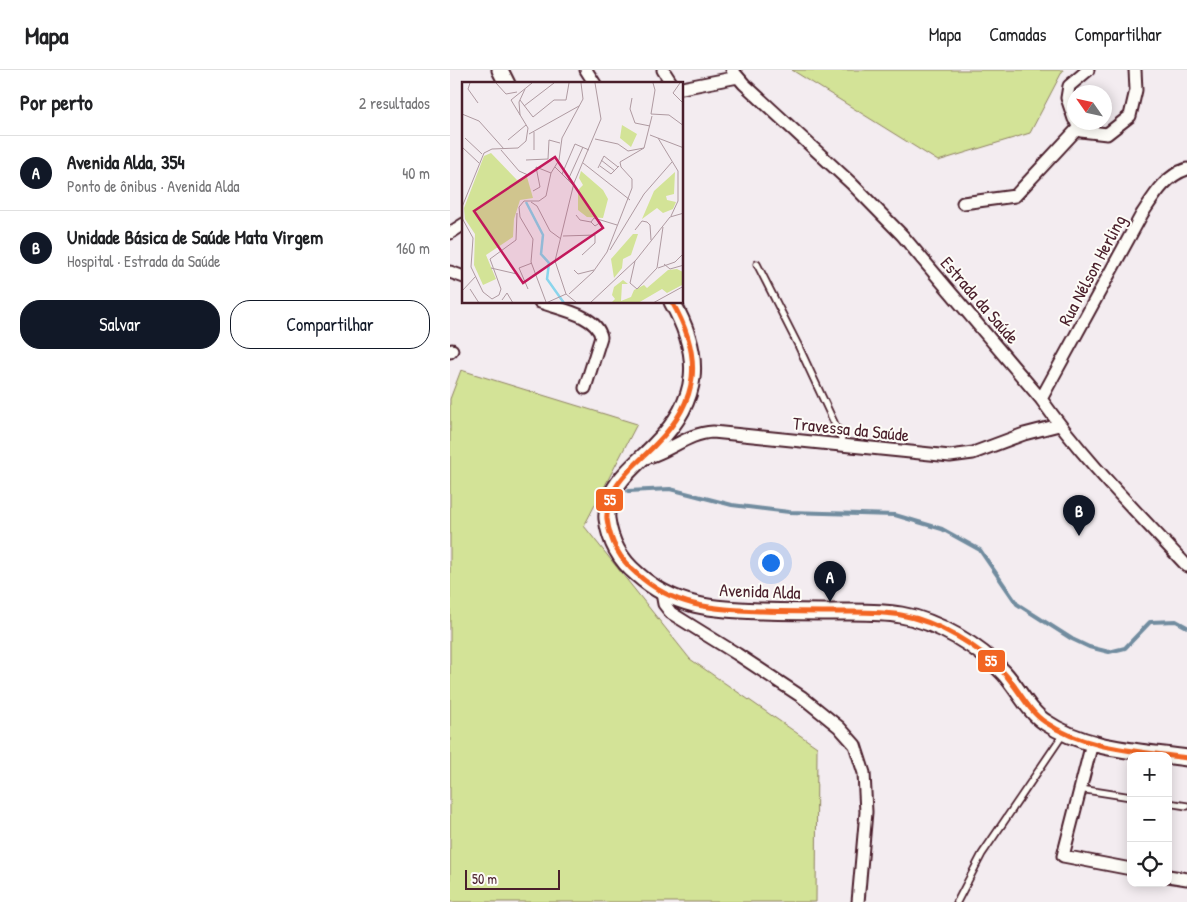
<!DOCTYPE html>
<html lang="pt">
<meta charset="utf-8">
<style>
:root{--surface:#fff;--page:#f6f6f6;--text:#202124;--muted:#757577;--line:#e0e0e0;--accent:#111827}
body{margin:0;font-family:"Patrick Hand",sans-serif;background:var(--page);color:var(--text)}
.controls{position:absolute;right:15px;bottom:15px;display:grid;overflow:hidden;border-radius:10px;box-shadow:0 2px 12px #0003}
.controls button{width:45px;height:45px;display:grid;place-items:center;padding:0;border:0;border-bottom:1px solid var(--line);background:var(--surface);color:var(--text);font:25px sans-serif}
.compass{position:absolute;left:617px;top:15px;width:45px;height:45px;border-radius:50%;background:var(--surface);box-shadow:0 2px 12px #0003;rotate:304deg}
.scale{position:absolute;left:15px;bottom:12px;width:95px;box-sizing:border-box;padding-left:5px;border:2px solid #4a1f2b;border-top:0;font-size:14px;line-height:18px;white-space:nowrap;color:#4a1f2b;-webkit-text-stroke:4px #fdfcf7;paint-order:stroke}
.you{position:absolute;left:320px;top:492px;width:18px;height:18px;margin:-12px;border:4px solid #fff;border-radius:50%;background:#1a73e8;box-shadow:0 0 0 8px #1a73e833}
.badge{display:grid;place-items:center;width:32px;height:32px;border-radius:50%;background:var(--accent);color:#fff;font-size:16px;font-weight:700}
.pin{position:absolute;translate:-50% -41px;filter:drop-shadow(0 1px 2px #0008)}
.pin::after{content:'';position:absolute;top:26px;width:18px;height:15px;background:inherit;clip-path:polygon(0 0,100% 0,50% 100%)}
.list{margin:0;padding:0;list-style:none}
h2{display:flex;justify-content:space-between;align-items:center;height:65px;margin:0;padding:0 20px;font-size:21px}
h2 small{font-size:16px;font-weight:400;color:var(--muted)}
.list li{display:grid;grid-template-columns:32px 1fr auto;gap:15px;align-items:center;box-sizing:border-box;height:75px;padding:0 20px;border-top:1px solid var(--line)}
.list b{display:block;font-size:19px;white-space:nowrap}
.list p{margin:0;font-size:16px;white-space:nowrap;color:var(--muted)}
.list em{font-size:16px;font-style:normal;color:var(--muted)}
.actions{display:flex;gap:10px;padding:15px 20px}
.actions a{flex:1;padding:11px 0;border:1px solid var(--accent);border-radius:20px;text-align:center;font-size:18px;color:var(--accent)}
.actions .main{background:var(--accent);color:#fff}
.icon{flex:none;width:28px;height:28px;fill:none;stroke:currentColor;stroke-width:2;stroke-linecap:round;stroke-linejoin:round}
.map{position:relative;flex:none;width:737px;height:832px;overflow:hidden}
header{display:flex;align-items:center;gap:30px;box-sizing:border-box;height:70px;padding:0 25px;background:var(--surface);border-bottom:1px solid var(--line)}
header strong{font-size:24px}
nav{display:flex;gap:28px;margin-inline-start:auto;font-size:18px}
main{display:flex}
aside{flex:1;background:var(--surface)}
.map>svg:first-child{display:block}
.green{fill:#d3e397;stroke:#8e8161}
.lines{fill:none;stroke-linecap:round;stroke-linejoin:round}
.stream{stroke:#718c9f;stroke-width:4}
.lane-casing{stroke:#4a1f2b;stroke-width:9}
.street-casing{stroke:#4a1f2b;stroke-width:15}
.secondary-casing{stroke:#4a1f2b;stroke-width:19}
.lane{stroke:#fdfcf7;stroke-width:5.5}
.street{stroke:#fdfcf7;stroke-width:11}
.secondary{stroke:#fdfcf7;stroke-width:15}
.bus-1-casing{stroke:#fdfcf7;stroke-width:9}
.bus-1{stroke:#f26522;stroke-width:5}
.labels{text-anchor:middle;dominant-baseline:central;stroke-width:4;stroke-linejoin:round;paint-order:stroke}
.street-label{font-size:18px;fill:#4a1f2b;stroke:#fdfcf7}
.inset-river{fill:none;stroke:#8bd5ec;stroke-width:2.5}
.inset-road{fill:none;stroke:#af9aa1;stroke-width:1}
.view{fill:#c2185b;fill-opacity:0.15;stroke:#c2185b;stroke-width:2.5}
.inset-edge{fill:none;stroke:#4a1f2b;stroke-width:2.5}
.line-badge{stroke:#fdfcf7;stroke-width:2}
.badge-label{font-size:14px;text-anchor:middle;font-weight:bold;fill:#fff}
</style>
<header>
<strong>Mapa</strong>
<nav><a>Mapa</a><a>Camadas</a><a>Compartilhar</a></nav>
</header>
<main>
<aside>
<h2>Por perto<small>2 resultados</small></h2>
<ul class="list">
<li><span class="badge">A</span><div><b>Avenida Alda, 354</b><p>Ponto de ônibus · Avenida Alda</p></div><em>40 m</em></li>
<li><span class="badge">B</span><div><b>Unidade Básica de Saúde Mata Virgem</b><p>Hospital · Estrada da Saúde</p></div><em>160 m</em></li>
</ul>
<div class="actions"><a class="main">Salvar</a><a>Compartilhar</a></div>
</aside>
<div class="map">
<svg width="737" height="832" viewBox="0 0 737 832">
<rect width="100%" height="100%" fill="#f3ecf0"/>
<filter id="ink" filterUnits="userSpaceOnUse"><feTurbulence type="fractalNoise" baseFrequency=".02" numOctaves="2"/><feDisplacementMap in="SourceGraphic" scale="10" xChannelSelector="R" yChannelSelector="G"/><feConvolveMatrix kernelMatrix="1 2 1 2 8 2 1 2 1" color-interpolation-filters="sRGB"/></filter>
<g filter="url(#ink)">
<path class="green" d="M342,0H613L580,63L488,91Z
M11,300L187,354L134,456L240,589L367,677L366,832H0V329Z"/>
<g class="lines">
<path class="stream" d="M178,421L220,419L282,435L339,442L445,445L492,459L530,480L567,534L622,569L639,577L659,582L675,578L700,552L726,551L737,557"/>
<g class="lane-casing">
<path id="lane" d="M307,194L348,275L395,376
M630,719L681,727
M718,733L737,736
M507,832L532,784L614,663"/>
</g>
<g class="street-casing">
<path id="street" d="M136,0L145,14
M213,0L222,14
M282,0L294,14L401,113L452,165L591,329C634,390 687,442 737,496
M232,18L288,7
M624,49L617,28L619,16L638,0
M626,52L631,61L657,64L680,46L686,20L685,0
M513,133L565,126L629,57
M0,163L14,154
M0,202L14,207
M90,232C109,239 147,245 151,267L135,318
M0,282L2,280
M591,329L692,144C704,126 715,106 737,99
M191,389C218,384 236,363 263,362L500,386L523,383L574,364L609,355
M212,523L214,534L221,543L287,584L352,627L389,657L405,675L414,703L416,742L408,832
M642,673L613,786L681,799
M718,806L737,809"/>
</g>
<g class="secondary-casing">
<path id="secondary" d="M50,0L57,14
M222,232C253,286 250,330 206,374C192,389 173,403 163,422C159,431 156,439 157,449C160,471 170,490 187,504C225,538 264,539 312,541C341,542 371,542 400,542C417,542 434,542 451,545C487,551 529,576 554,603C568,618 578,641 595,652C636,680 689,681 737,688"/>
</g>
<use href="#lane" class="lane"/>
<use href="#street" class="street"/>
<use href="#secondary" class="secondary"/>
<g class="bus-1-casing">
<path id="bus-1" d="M222,232C253,286 250,330 206,374C192,389 173,403 163,422C159,431 156,439 157,449C160,471 170,490 187,504C225,538 264,539 312,541C341,542 371,542 400,542C417,542 434,542 451,545C487,551 529,576 554,603C568,618 578,641 595,652C636,680 689,681 737,688"/>
</g>
<use href="#bus-1" class="bus-1"/>
</g>
</g>
<g class="labels">
<g class="street-label">
<text transform="translate(642 200) rotate(-62)">Rua Nélson Herling</text>
<text transform="translate(530 230) rotate(49)">Estrada da Saúde</text>
<text transform="translate(401 359) rotate(6)">Travessa da Saúde</text>
<text transform="translate(310 521) rotate(2)">Avenida Alda</text>
</g>
</g>
<g transform="translate(12 12)">
<rect width="221" height="221" fill="#f3ecf0"/>
<path d="M160,43L175,52L169,65L158,56ZM29,71L55,98L65,95L71,116L58,118L52,137L51,155L24,173L34,197L21,203L12,183L13,152L3,137L2,126L22,74ZM119,89L141,108L146,117L141,136L125,135L116,128V108L121,103L117,96ZM213,90L212,112L204,114L205,118L214,120L211,127L201,131L195,126L180,137L192,109ZM171,152H176L169,173L161,177L160,186L152,196L149,177ZM215,187L221,190L220,203L205,211L200,207L176,221H149L153,217L150,213L152,205L161,198L166,202H160L159,219L169,215L172,208L182,203L185,206L206,188Z" fill="#d3e397"/>
<path class="inset-river" d="M64,120L81,153L79,172L87,181L85,197L102,221"/>
<path class="inset-road" d="M8,1L6,7L16,21M34,1L44,12L55,10M191,1L193,8L189,32L207,33L222,44M218,1L211,11L222,22M170,16L168,27L173,41L188,44M58,18L71,35L92,18H104L107,1M62,24L92,1M0,32L17,39L42,67M58,33L57,20L63,7M67,52L117,24M188,53L222,66M3,56L20,72M196,56L216,89V119L209,134M133,57L156,62L166,69L182,66L190,34M46,58L64,43M0,65L17,81M39,68L57,89L66,93M72,68V50M64,78L86,77L87,58L98,61M139,78L153,89M121,81L168,118M138,84L149,92L157,84M93,85L111,103M136,86L142,74L156,85M100,92L113,62L127,68M106,98L121,65M71,109L78,105L74,85L89,91M69,120L75,124L88,149L99,157M0,125L22,71L30,67L56,66L64,59L66,46L49,18L70,1M114,133L118,138L129,140M0,136L11,156L9,185L21,210L30,217L37,213L39,207L28,177L54,158L55,131M139,140L133,144L129,140L132,136L155,143M173,148L180,139L185,140L188,143L189,158M101,154L133,153V161L120,173M148,168L182,112L210,80M173,179L168,201L175,207L195,186L201,145M202,182L208,187L222,183M29,186L55,192M196,186L213,180L222,171M112,188L116,192L132,188M8,207L17,221M66,207L57,186L70,181M0,209L14,194M104,212L93,179L112,101L139,37L133,1M107,212L131,190L145,170L170,106V97L159,85L158,80L182,66M40,218L45,211L51,221M84,220L69,180L71,157L58,135L57,125L62,119H77L84,114L89,91L97,78L100,56L121,17L119,1M84,221L104,212L115,221M128,221L174,178L208,135L222,131M191,221L222,204"/>
<path class="view" d="M93,75L141,146L61,201L12,129Z"/>
<rect width="221" height="221" class="inset-edge"/>
</g>
<g class="line-badge">
<rect x="145" y="418" width="29" height="24" rx="5" fill="#f26522"/>
<rect x="527" y="579" width="29" height="24" rx="5" fill="#f26522"/>
</g>
<g class="badge-label">
<text x="160" y="435">55</text>
<text x="541" y="596">55</text>
</g>
</svg>
<div class="controls">
<button>+</button>
<button>−</button>
<button><svg class="icon" aria-label="locate" viewBox="0 0 24 24"><circle cx="12" cy="12" r="6"/><path d="M12 2v4M12 18v4M2 12h4M18 12h4"/></svg></button>
</div>
<svg class="compass" viewBox="-18 -18 36 36"><path d="M0-13l5 13h-10z" fill="#e53935"/><path d="M0 13l5-13h-10z" fill="#757577"/></svg>
<div class="scale">50 m</div>
<div class="you"></div>
<div class="pin badge" style="left:380px;top:532px">A</div>
<div class="pin badge" style="left:629px;top:466px">B</div>
</div>
</main>
